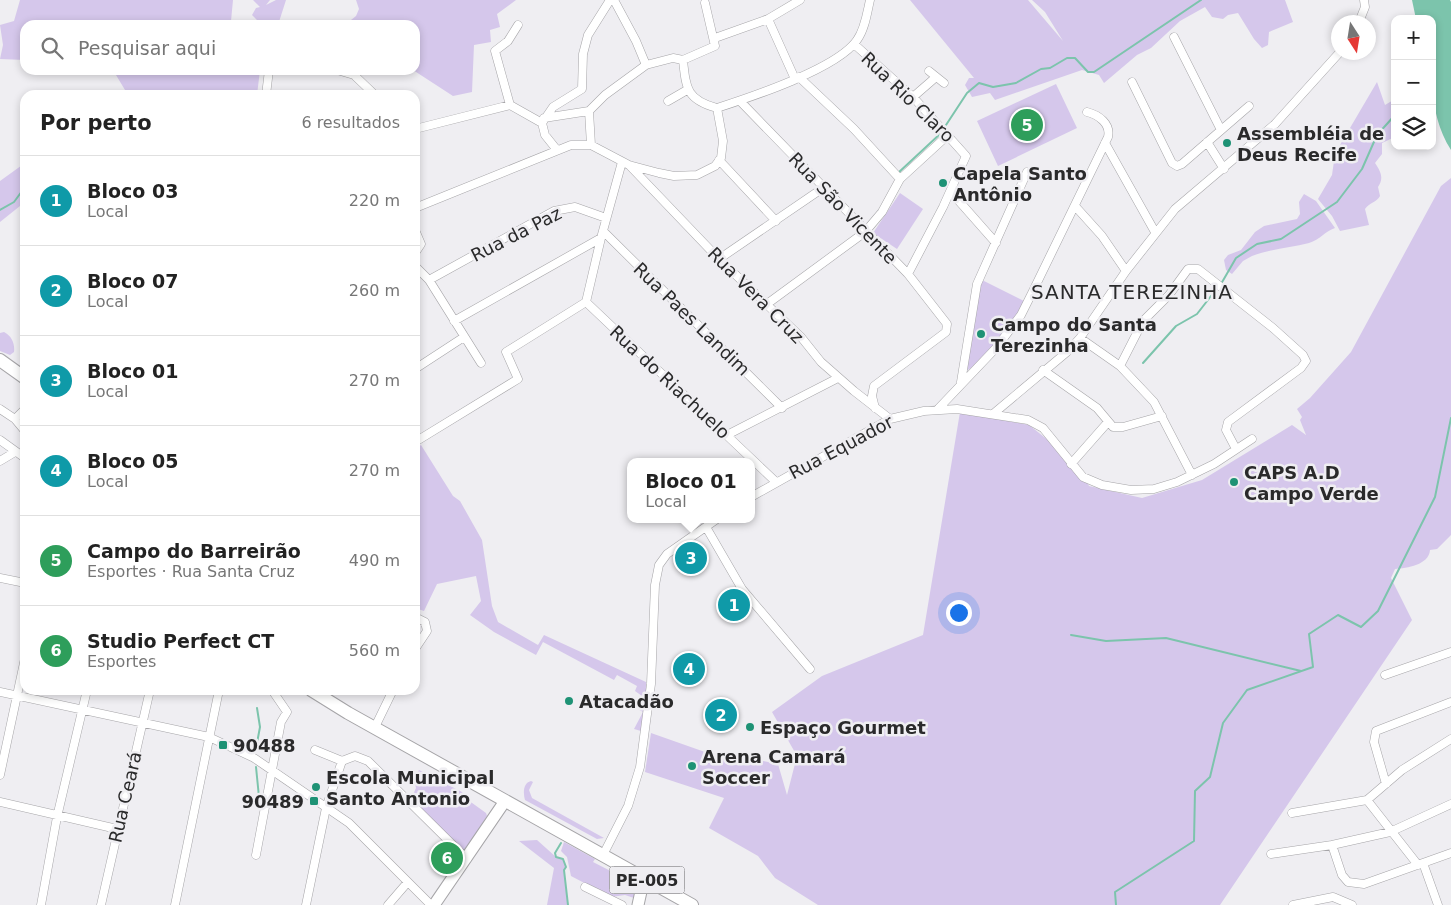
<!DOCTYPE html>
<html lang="pt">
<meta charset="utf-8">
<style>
:root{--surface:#fff;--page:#f2f2f2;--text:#222;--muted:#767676;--line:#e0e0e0;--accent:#1e9275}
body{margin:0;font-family:"DejaVu Sans",sans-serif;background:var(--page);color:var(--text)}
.controls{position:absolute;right:15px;top:15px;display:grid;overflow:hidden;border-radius:10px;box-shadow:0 2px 8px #0003}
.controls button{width:45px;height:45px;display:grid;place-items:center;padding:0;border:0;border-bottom:1px solid var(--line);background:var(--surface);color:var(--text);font:25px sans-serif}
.compass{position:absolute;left:1331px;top:15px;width:45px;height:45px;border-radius:50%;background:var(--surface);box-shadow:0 2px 8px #0003;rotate:168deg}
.you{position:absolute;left:958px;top:612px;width:18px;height:18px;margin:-12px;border:4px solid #fff;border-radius:50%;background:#1a73e8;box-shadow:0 0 0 8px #1a73e833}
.badge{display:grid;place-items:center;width:32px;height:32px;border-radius:50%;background:var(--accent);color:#fff;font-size:16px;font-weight:700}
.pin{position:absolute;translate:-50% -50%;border:2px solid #fff;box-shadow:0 1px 5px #0006}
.popup{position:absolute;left:627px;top:458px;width:128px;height:65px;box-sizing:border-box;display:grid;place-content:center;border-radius:10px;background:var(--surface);filter:drop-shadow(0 1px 4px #0005);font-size:16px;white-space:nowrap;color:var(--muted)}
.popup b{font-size:19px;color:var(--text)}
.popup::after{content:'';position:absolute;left:50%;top:100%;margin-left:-10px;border:10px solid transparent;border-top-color:var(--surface)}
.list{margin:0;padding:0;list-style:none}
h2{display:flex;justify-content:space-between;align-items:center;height:65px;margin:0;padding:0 20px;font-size:21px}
h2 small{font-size:16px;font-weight:400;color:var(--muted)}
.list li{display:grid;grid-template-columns:32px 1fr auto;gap:15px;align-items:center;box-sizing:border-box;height:90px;padding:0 20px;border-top:1px solid var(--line)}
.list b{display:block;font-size:19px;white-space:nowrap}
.list p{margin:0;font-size:16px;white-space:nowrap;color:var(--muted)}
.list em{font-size:16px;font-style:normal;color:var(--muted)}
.icon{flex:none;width:28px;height:28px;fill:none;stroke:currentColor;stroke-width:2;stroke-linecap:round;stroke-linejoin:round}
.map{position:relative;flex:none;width:1451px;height:905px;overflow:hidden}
.search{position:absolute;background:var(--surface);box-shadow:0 2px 8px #0003;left:20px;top:20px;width:400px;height:55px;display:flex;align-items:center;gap:12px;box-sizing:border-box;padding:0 18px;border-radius:15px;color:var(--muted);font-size:19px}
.panel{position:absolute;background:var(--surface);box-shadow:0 2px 8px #0003;left:20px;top:90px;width:400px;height:605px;border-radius:15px}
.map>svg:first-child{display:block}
.green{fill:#d5c7eb}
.water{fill:#7cc4ac}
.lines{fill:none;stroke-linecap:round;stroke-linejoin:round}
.stream{stroke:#7cc4ac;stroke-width:2}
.street-casing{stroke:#a6a5a8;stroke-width:9}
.secondary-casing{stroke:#a6a5a8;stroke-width:13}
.primary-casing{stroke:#a6a5a8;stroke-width:14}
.street{stroke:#fff;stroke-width:8}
.secondary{stroke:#fff;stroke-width:11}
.primary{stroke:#fff;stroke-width:12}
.poi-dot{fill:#1e9275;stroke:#efeef2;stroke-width:2}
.labels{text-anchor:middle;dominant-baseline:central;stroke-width:5;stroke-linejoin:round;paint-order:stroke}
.shield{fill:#efeef2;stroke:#656567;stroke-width:1}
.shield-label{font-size:16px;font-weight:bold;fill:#2a2a2b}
.street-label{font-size:18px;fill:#2a2a2b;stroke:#efeef2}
.poi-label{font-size:18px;font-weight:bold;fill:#2a2a2b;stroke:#efeef2;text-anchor:start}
.quarter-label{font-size:20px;letter-spacing:1px;fill:#2a2a2b;stroke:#efeef2}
</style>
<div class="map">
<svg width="1451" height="905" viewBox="0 0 1451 905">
<rect width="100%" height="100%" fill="#efeef2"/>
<path class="green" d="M20,0H233L231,21L235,25H25V60L0,59L3,45L0,25L14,21Z
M253,0H270L266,5L276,0H286L278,25H256L257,20L252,15L256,8L260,7Z
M356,0H516L497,14L500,27L490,30L491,42L474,45L472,92L453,96L413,70L415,25H322L331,21L346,24L356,16L359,9Z
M910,0H1028L1063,41L1045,12L1032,0H1285L1293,22L1269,32L1268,45L1262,48L1254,39L1238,13L1228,15L1223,19L1212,17L1205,7L1180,21L1151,48L1137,55L1104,83L1099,75L1082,70L995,100L990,93L972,97L965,85L969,78H974Z
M113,70H260L257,95H128Z
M1377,82L1385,105L1395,99V137L1382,143V154L1375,163C1381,172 1384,178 1378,187L1380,196C1377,202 1369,203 1365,209L1369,225L1340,231L1332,216L1318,199L1332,175L1334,161L1340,145Z
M1056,84L1077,128L998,166L977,121Z
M25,163V202L0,222V181Z
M1451,178V535L1437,549L1430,550C1429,565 1407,568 1395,569L1391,578L1412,620L1220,905H818L775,878L758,856L709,828L724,798L645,772L651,733L739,764L743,757L778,764L787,795L797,756L772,712L822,676L923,635L960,412L1029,425L1078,464L1089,486L1142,498L1202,480L1292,425L1306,435L1300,420L1302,417L1297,409L1310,398L1351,352L1441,186Z
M900,193L923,209L897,249L873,233Z
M1304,194L1316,201L1335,228C1325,231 1320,240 1309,243C1290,248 1270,249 1252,256L1243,261L1232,274L1226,270L1224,260L1228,255L1241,250L1255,232L1264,226L1297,219L1300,214L1299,202Z
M982,280L1024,301C1013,327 991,357 966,371L977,294Z
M4,332C12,336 15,344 14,352L10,355L0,351V333Z
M421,445L453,496L460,501L482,540L492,606L498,622L538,645L544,635L646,682L647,693L641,731L634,729L643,712L636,708L642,696L635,691L637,686L617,675L614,680L543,642L536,655L494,632L470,615L481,601L476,576L437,584L424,611L415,608L418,600L415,598V449Z
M419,770L462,792L468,800L486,813L487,816L465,851L411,799L416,788L414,779Z
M531,781L533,782L529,790L532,798L604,838L597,839L525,800C523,793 523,783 531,781Z
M537,840L556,857L563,859L566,867L564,870L568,905H547L554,868L519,841Z
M564,842L595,859L593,862L634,883L636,889L634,898L625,895L611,897L571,876L567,857L561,851Z"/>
<path class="water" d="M1412,0H1450L1451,2V150C1426,110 1432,64 1432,19H1416Z"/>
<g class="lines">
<path class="stream" d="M946,125L967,93L979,83L993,87L1016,83L1041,69L1050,68L1067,58H1075L1088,72H1094L1201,0
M898,173L940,134
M0,210L14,202L25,187
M1221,284L1236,258L1257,244L1281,239L1337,202L1362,169L1377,135L1395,115
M1143,363L1176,326L1197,314L1218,287
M1071,635L1106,641L1166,638L1301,671
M257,743L260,727L257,708
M256,767L259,797
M561,843L555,853L556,857L563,859L566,867L564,870L568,905
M1116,905L1115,892L1194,841L1195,791L1210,777L1223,723L1247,690L1313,667L1309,634L1338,615L1361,627L1378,611L1435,497L1451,418"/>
<g class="street-casing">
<path id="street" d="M614,0L636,41L646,65
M768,19L795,79
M1359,22L1365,7L1364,0
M1174,37L1221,130
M715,38L768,19L800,0
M854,44L913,97L966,156L943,207L908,274
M683,60C686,89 687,100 717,108
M337,70L354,75L375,95
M929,71L944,83
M799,77L854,129L900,179
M1132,82L1172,163L1177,166L1182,164L1249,106
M266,95L269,70
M913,97L936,77
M668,101L687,90
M740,101L908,274L947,324L946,332L874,386L872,396L875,408
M510,105L495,51L508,41L518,25
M589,111L605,95L646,65L673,58L683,60L715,46L705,3
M589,111L591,145
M544,118L589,111
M542,123L553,107L582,89L583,54L588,35L610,0
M415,129L510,105L542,123L545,135L557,150
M1207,142L1224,169
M1105,143L1155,232
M719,160L776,221
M630,166L719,259L801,337L821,362L854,391L890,419
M951,192L996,243
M1075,206L1102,236L1126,271
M415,208L571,145H591L629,165L659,173L674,176L697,175L715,166L721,158L723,141L717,108C751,97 837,69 857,40C865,29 867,13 870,0
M415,230L421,244L415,253
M603,231L782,408
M719,259L823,188
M415,266L429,280L481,363
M429,280L554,211L575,207L606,218
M586,302L776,482
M586,302L601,238L622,162
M767,304L865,232L882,212L900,179L948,135
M454,321L601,238
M1080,338L1120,366L1154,402L1192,475
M1120,366L1143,321L1169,295L1188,269H1198L1273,328L1303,355L1306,361L1301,368L1228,422L1226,430L1236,449
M415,369L464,337
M1043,370L1097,408L1113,427H1123L1162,416
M961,382L977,284L1027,172
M0,409L15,419
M25,409L15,419L25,431
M937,410L996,348L1021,315L1033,291L1108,137C1111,124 1099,115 1087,112
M993,414L1067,352L1080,338L1126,271L1175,209L1275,124L1340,52
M727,435L838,378
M0,440L25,458
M415,442L518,379L506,352L586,302
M0,461L15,452
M1071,464L1108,422
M751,497L890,419L924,411L957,409L1028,420L1043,428L1083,477L1102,485L1131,490L1154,489L1177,482L1214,464L1252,439
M706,527L742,589L810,669
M0,578L25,583
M415,617L425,622L427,631L415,649
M1385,675L1451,652
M0,692L209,737L254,758L349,823L431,905
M375,727L393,690
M315,750L342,761L355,756L368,761L467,859
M0,775L25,658
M1386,784L1374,742L1376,731L1451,702
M1367,800L1418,865
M0,802L117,829
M1292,813L1367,800L1402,770L1451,739
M1332,845L1390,832L1451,804
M1271,854L1332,845L1342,875L1348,882L1364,884L1451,853
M256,855L281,722L287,712L272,690
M603,855L628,806L640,767L651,684L655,585L659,565L667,554L717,519
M1423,863L1438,905
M585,887L622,905
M41,905L57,817L87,690
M101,905L150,690
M175,905L219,690
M306,905L326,808L342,761
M388,905L407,883
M1293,905L1333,897L1352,905"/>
</g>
<g class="secondary-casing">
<path id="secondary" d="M434,905L505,801
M638,905L644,878"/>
</g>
<g class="primary-casing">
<path id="primary" d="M0,360L25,378
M311,690L348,713L692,905"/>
</g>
<use href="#street" class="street"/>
<use href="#secondary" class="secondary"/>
<use href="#primary" class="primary"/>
</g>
<g class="poi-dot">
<circle cx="1227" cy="143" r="5"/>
<circle cx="943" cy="183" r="5"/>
<circle cx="981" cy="334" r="5"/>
<circle cx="1234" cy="482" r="5"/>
<circle cx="569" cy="701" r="5"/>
<circle cx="750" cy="727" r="5"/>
<rect x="218" y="740" width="10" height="10" rx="2.5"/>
<circle cx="692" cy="766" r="5"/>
<circle cx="316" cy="787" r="5"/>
<rect x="309" y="796" width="10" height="10" rx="2.5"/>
</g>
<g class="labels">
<rect class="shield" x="609.5" y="866.5" width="75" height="27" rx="4"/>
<g class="shield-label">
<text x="647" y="880">PE-005</text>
</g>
<g class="street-label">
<text transform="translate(908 97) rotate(44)">Rua Rio Claro</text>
<text transform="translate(843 208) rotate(46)">Rua São Vicente</text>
<text transform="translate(516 234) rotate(-27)">Rua da Paz</text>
<text transform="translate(756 295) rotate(45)">Rua Vera Cruz</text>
<text transform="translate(692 319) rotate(44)">Rua Paes Landim</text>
<text transform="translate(670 382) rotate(43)">Rua do Riachuelo</text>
<text transform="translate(841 447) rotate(-28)">Rua Equador</text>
<text transform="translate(125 797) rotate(-77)">Rua Ceará</text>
</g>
<g class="poi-label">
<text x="1237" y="133">Assembléia de<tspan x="1237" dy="21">Deus Recife</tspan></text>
<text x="953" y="173">Capela Santo<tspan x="953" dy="21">Antônio</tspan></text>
<text x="991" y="324">Campo do Santa<tspan x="991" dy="21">Terezinha</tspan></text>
<text x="1244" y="472">CAPS A.D<tspan x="1244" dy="21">Campo Verde</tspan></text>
<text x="579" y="701">Atacadão</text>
<text x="760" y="727">Espaço Gourmet</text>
<text x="233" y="745">90488</text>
<text x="702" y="756">Arena Camará<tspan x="702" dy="21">Soccer</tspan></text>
<text x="326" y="777">Escola Municipal<tspan x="326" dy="21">Santo Antonio</tspan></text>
<text x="304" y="801" text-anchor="end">90489</text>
</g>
<g class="quarter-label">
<text x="1132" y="292">SANTA TEREZINHA</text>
</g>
</g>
</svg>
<div class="controls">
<button>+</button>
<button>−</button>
<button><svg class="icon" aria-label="layers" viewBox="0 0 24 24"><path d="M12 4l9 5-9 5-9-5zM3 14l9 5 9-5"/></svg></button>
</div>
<svg class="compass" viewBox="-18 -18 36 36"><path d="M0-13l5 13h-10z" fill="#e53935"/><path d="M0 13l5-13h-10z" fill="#767676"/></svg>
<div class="you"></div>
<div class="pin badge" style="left:734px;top:605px;background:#0f9aa8">1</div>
<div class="pin badge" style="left:721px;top:715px;background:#0f9aa8">2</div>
<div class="pin badge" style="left:691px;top:558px;background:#0f9aa8">3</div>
<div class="popup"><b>Bloco 01</b>Local</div>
<div class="pin badge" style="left:689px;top:669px;background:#0f9aa8">4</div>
<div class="pin badge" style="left:1027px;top:125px;background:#2e9e5b">5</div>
<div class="pin badge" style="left:447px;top:858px;background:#2e9e5b">6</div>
<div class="search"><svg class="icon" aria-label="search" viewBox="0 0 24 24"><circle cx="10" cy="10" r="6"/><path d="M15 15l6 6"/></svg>Pesquisar aqui</div>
<section class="panel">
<h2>Por perto<small>6 resultados</small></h2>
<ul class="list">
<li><span class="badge" style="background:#0f9aa8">1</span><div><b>Bloco 03</b><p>Local</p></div><em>220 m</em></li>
<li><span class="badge" style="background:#0f9aa8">2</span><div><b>Bloco 07</b><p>Local</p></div><em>260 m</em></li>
<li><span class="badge" style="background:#0f9aa8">3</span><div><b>Bloco 01</b><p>Local</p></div><em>270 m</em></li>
<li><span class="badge" style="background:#0f9aa8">4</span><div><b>Bloco 05</b><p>Local</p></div><em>270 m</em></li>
<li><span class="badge" style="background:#2e9e5b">5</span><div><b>Campo do Barreirão</b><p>Esportes · Rua Santa Cruz</p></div><em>490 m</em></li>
<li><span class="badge" style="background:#2e9e5b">6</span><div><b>Studio Perfect CT</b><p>Esportes</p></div><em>560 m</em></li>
</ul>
</section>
</div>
